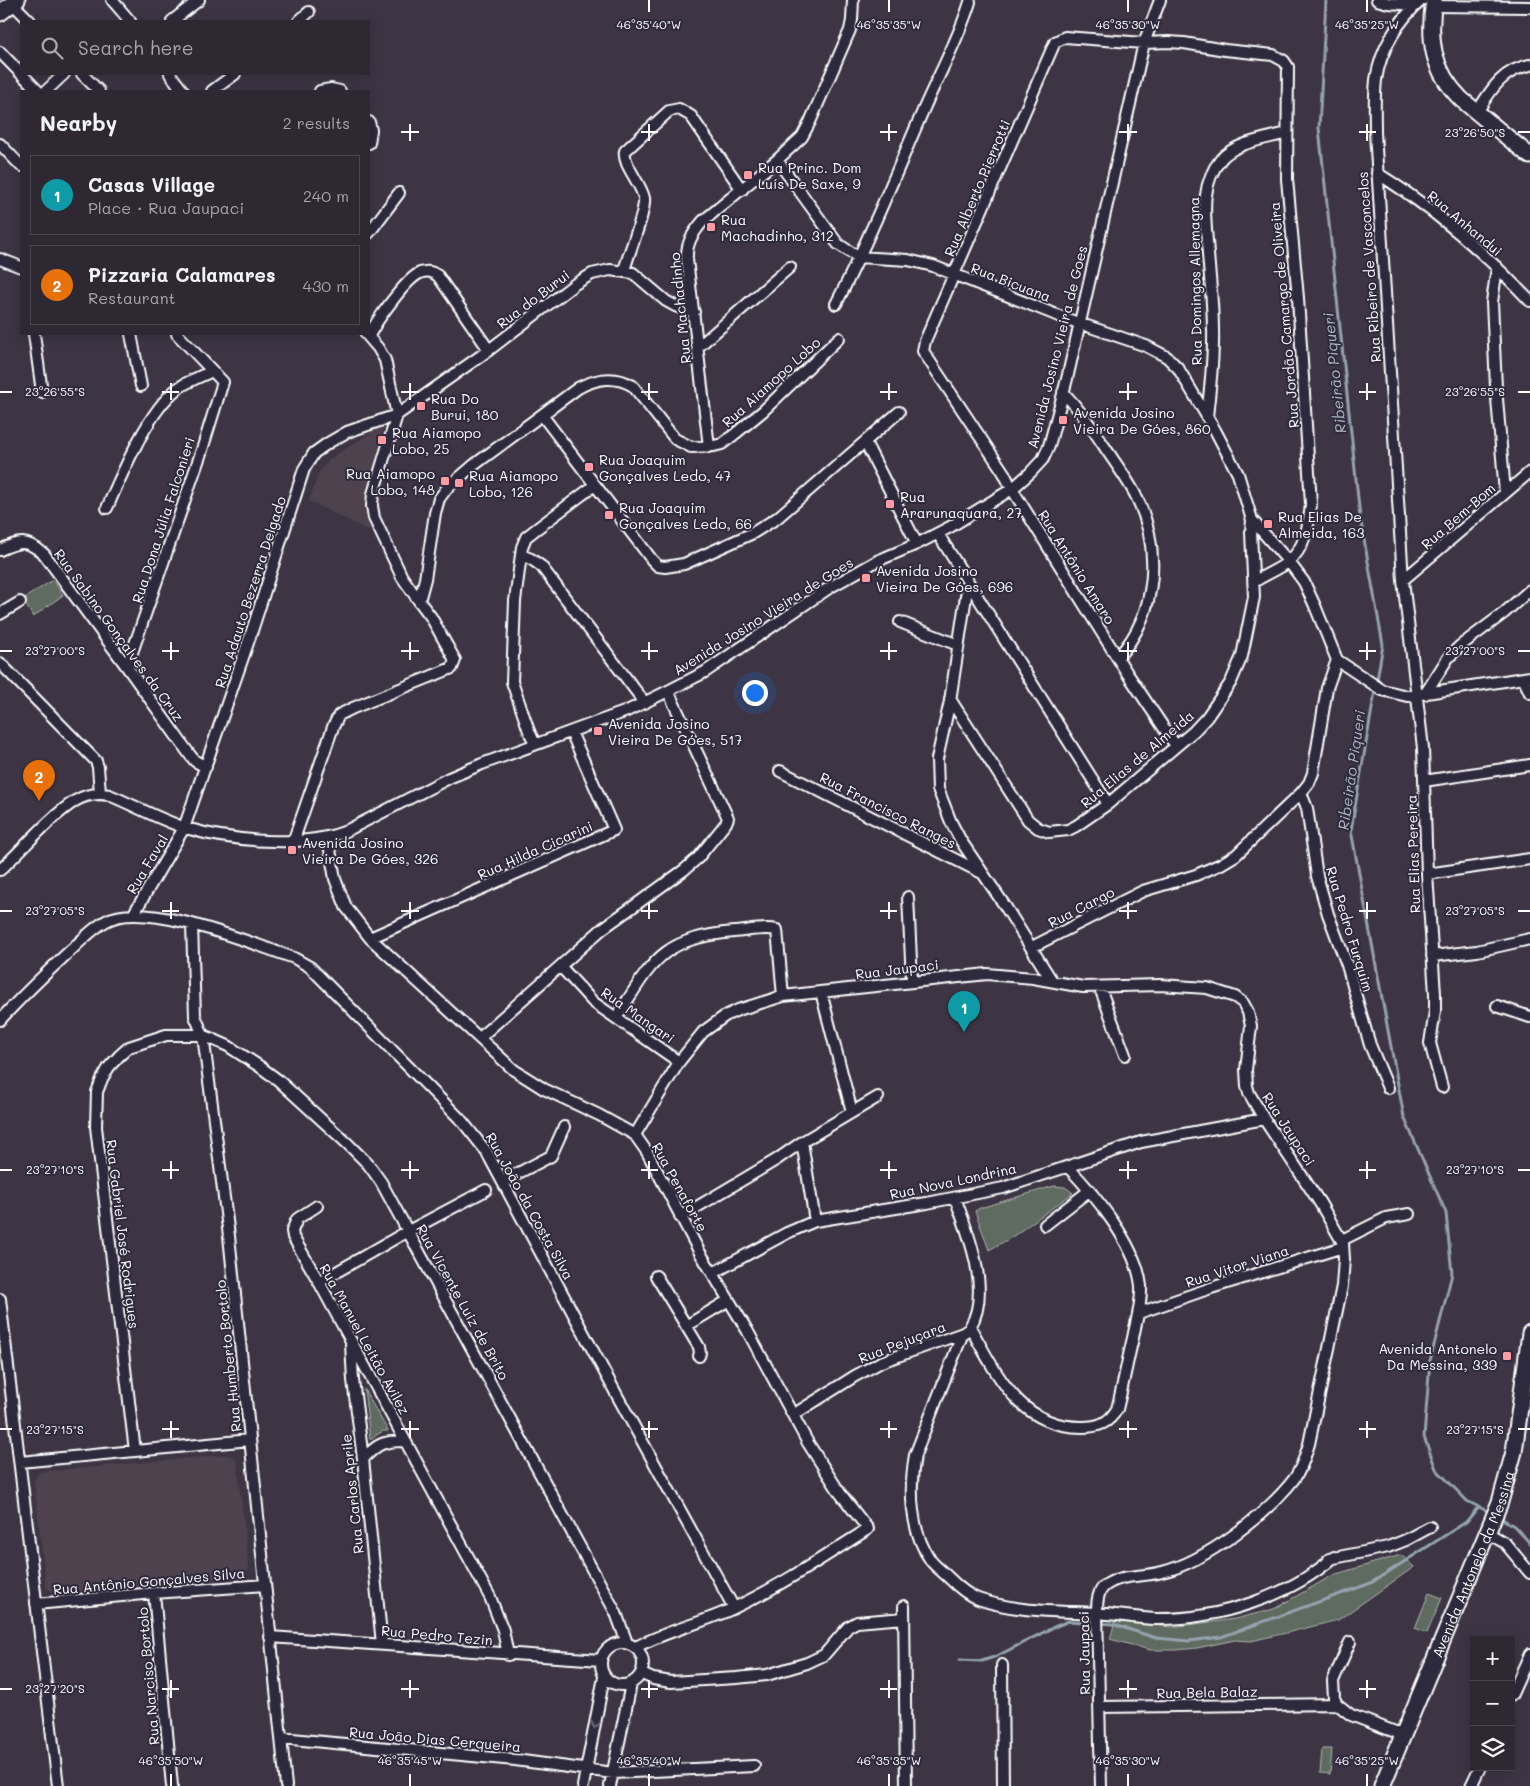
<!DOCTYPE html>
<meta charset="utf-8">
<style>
:root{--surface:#2e2833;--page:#3a343f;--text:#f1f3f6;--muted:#a7a6ac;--line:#49444e;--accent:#d6ab8b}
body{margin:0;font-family:Mali,sans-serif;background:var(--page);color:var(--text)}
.controls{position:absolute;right:15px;bottom:15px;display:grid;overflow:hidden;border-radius:0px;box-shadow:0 2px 12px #0003}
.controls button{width:45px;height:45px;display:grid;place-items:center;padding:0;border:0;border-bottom:1px solid var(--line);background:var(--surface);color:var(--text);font:25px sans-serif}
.you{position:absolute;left:754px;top:692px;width:18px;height:18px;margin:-12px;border:4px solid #fff;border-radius:50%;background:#1a73e8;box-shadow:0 0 0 8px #1a73e833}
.badge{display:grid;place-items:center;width:32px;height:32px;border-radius:50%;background:var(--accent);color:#fff;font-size:16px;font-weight:700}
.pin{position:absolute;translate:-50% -41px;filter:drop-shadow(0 1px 2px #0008)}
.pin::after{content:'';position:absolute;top:26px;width:18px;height:15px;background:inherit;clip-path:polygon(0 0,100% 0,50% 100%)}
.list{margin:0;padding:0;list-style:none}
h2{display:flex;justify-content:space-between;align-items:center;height:65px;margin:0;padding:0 20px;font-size:21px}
h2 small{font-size:16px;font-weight:400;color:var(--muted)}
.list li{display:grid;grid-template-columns:32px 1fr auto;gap:15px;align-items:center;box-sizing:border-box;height:80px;margin:0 10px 10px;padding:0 10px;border:1px solid var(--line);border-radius:0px}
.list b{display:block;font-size:19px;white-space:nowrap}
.list p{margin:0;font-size:16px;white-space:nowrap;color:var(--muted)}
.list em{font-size:16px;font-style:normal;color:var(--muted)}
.icon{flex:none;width:28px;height:28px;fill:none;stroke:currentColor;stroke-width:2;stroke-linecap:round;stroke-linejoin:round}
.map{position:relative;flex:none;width:1530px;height:1786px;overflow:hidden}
.search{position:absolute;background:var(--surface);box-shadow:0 2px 12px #0003;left:20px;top:20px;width:350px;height:55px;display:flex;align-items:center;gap:12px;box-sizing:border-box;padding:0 18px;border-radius:0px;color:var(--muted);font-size:19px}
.panel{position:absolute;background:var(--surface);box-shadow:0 2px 12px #0003;left:20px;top:90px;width:350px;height:245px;border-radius:0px}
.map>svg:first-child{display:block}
.built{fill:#4e424d}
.green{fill:#5f6b60;stroke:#afb5b0}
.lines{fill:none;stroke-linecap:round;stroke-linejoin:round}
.stream{stroke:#95a3af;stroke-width:3}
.street-casing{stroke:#fff;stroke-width:14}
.secondary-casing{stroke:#fff;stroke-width:19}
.street{stroke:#2f2a3d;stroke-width:10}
.secondary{stroke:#2f2a3d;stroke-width:15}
.oneway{stroke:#6d6a77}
.ticks{fill:none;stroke:#fff;stroke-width:2}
.poi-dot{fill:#ff9aa2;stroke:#2f2a3d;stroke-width:2}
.labels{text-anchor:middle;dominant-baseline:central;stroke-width:4;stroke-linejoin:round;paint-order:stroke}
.poi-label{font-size:14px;fill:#fff;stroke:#2f2a3d;text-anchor:start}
.street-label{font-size:14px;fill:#fff;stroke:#2f2a3d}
.water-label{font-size:15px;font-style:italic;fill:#b0bac3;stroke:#2f2a3d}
.ticks-label{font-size:12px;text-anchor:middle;fill:#fff;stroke:#2f2a3d;stroke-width:4;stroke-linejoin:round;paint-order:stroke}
</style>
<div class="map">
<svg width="1530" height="1786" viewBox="0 0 1530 1786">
<rect width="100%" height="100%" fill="#3d3544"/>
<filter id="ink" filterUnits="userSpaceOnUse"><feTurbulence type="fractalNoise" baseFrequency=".02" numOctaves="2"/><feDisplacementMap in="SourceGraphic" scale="10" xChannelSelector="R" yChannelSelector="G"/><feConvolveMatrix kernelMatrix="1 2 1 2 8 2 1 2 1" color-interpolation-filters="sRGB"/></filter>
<g filter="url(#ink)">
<path class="built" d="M378,428L383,429L364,510L373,533L309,501L319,472L330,459Z
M226,1455L234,1457L237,1461L249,1568L243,1577L54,1593L46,1587L34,1481L39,1472Z"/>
<path class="green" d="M53,580L63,595L33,617L23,599Z
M1054,1186L1065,1187L1073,1193L1012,1237L989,1250L975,1211L980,1208Z
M364,1389L388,1431H383L370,1439Z
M1401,1555L1414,1567L1338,1620L1286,1633L1251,1641L1235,1640L1197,1648L1176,1650H1150L1110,1639L1115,1621L1171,1627L1235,1619L1274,1609L1333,1575Z
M1429,1593L1442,1598L1427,1633L1415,1628Z
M1322,1749H1332L1330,1774L1320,1773Z"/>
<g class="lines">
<path class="stream" d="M1326,0L1319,128L1360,517L1383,645L1351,830L1404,1117L1446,1213L1452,1274L1430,1361L1424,1437L1436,1469L1467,1501L1491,1513
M1499,1517L1514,1526L1530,1543
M960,1660L982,1661L997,1656L1054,1627L1069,1621L1112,1624L1156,1638L1189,1641L1221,1637L1371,1583L1466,1522L1479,1506"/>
<g class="street-casing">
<path id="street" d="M112,0L130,21
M1377,0L1388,3L1415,5
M1422,0C1399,19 1380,50 1376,80C1374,97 1375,115 1375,132L1403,580L1423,748L1427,874L1435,994V1011L1430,1043L1442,1087
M12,3L30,21
M1433,6L1530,7
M172,21L199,0
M299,21L309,12
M0,52L38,91
M82,74L99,91
M170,74L183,91
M46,91L64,74
M212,91L235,74
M320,91L331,89L340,91
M1477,112C1491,90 1502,70 1530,65
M369,122L371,130L369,143
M0,144L21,166
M777,160L838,244L858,257L908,260L933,266L1064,318L1146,346L1167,357L1178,368L1215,430L1238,474L1252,520L1251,532L1254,597L1242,656L1231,682L1207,717L1194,731L1108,804L1076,826L1068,830L1049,832L1038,828L1028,820L950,699
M1377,173C1433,208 1485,253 1530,301
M369,233L399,193
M0,259L21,267
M1497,267L1492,302L1496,387L1505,493
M624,271C628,254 646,212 644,198C641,183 622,164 625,151L669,111L679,109L691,116L742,190
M836,304C869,240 896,173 925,106C940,72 959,38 970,2
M34,334L42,392
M131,334L141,386
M366,334L378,348L385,360L397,415L373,494L372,506L374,518L402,577L419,601L425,579L435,513L439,499L447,488L474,465L578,388C597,378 615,375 633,386L675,439L691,447L714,446L722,444L730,438L763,411L839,338
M369,336C376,321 406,279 420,273C428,270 433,272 438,276L489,350
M698,347L790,267
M1063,392C1081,411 1092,428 1106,449C1116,464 1127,479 1135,494C1162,547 1158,613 1118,657
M542,415L652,560L658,566L665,567L684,564L753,533L777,518L899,412
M1207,417C1210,388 1214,359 1213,330C1213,305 1210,279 1208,254C1206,221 1198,187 1221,159C1236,142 1266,139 1287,133
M865,442L917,544
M709,447L687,259C686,243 693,233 703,221L777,160L802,137L810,122L850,30L852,20L853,0
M107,508C122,474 148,411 177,389C188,381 200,377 212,371
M1252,520L1289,562L1304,582L1315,606L1337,660L1382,690L1407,696L1530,677
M938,534L1108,804
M0,550C20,541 26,539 44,554L127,667L190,755L195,761L206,767
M521,555L531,559L541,566L645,703
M1403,580L1530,472
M968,583L950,701L937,759L938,789L951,822L961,841L1005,906L1052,981
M0,614L20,602
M900,622L958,645
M0,663L96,761L98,767L100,793
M127,667L201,453L223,382L177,334
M1523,678L1530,693
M1425,694L1448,658L1460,646L1504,613L1530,590
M535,744L529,731L512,682L515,601L522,547L526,537L535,530L595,485
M1176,746L1127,673L1012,489L1004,473L923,351L925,341L1055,42L1065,37L1144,43L1169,42L1184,43L1225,50L1273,55L1284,61L1288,67L1287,179L1298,298L1311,504C1309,524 1305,549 1288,562C1278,570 1264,575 1254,582
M780,771L980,872
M1424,781L1530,765
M1301,793L1307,808L1317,876L1328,914L1347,965L1370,1045L1388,1088
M328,838L335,879L346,907L370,938L514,1070L544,1089L599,1115L635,1135L647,1152L699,1251L747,1330L808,1443L840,1493L868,1529C825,1556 782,1585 736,1607C704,1623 668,1630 636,1647
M293,842L333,727L339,715L353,708L452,668L455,660L431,617L419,601
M0,870C23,849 50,817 75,801C85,795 98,793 109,795C134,805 160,820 186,828C229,841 302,848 344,832L449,778L482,764L627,711L668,691L705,672L829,588L877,561L917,544L950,527L1012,489L1030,473L1043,459L1049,446L1067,379L1144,43L1160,0
M1427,874L1530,859
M908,897L912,981
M133,915L184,828L250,637L304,469L314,453L328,443L347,432L397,415L489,350L575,284L592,274L610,270L633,273L666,301L675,306L694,312
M192,925L195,1016L203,1035L229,1236L286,1786
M370,938L614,830L571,732
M1032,947L1143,891L1196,875L1221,864L1236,855L1301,793L1309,783L1313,773L1327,688L1337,660
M1432,956L1477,951L1530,939
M561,967L593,1002L679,1062
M1100,988L1125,1055
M821,992L852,1112
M1497,1006L1530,1017
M616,1018C654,960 660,939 734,932C748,931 764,927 777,930L783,996
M0,1020C23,995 46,973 71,950C82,940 93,928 106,921C145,899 253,944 294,958L310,967L462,1121L486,1151L619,1399L734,1608
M480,1039L486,1032L602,929L684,870L698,858L726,823L728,818L668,691
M635,1135L679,1062L703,1032L725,1016L738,1010L783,996L987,974L1033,978L1083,987L1160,985L1207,988L1235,997L1243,1003L1248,1012L1251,1026L1246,1070L1247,1086L1249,1093L1264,1119L1320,1203L1343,1243L1344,1259L1342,1286L1309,1444C1305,1456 1302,1469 1294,1479C1267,1514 1205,1562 1162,1572C1145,1577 1121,1574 1106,1585C1097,1591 1097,1603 1097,1613L1101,1786
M503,1181L551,1156L564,1127
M955,1198C968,1232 992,1292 970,1327C997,1374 1019,1427 1082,1427C1099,1427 1109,1423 1117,1409C1123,1386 1127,1362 1133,1338C1136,1321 1142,1304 1141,1286C1137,1246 1095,1195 1068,1167
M317,1206L297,1219L292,1231L293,1237L319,1282L490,1597L503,1630L508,1655
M680,1217L776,1160L802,1142
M815,1221L802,1142L878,1097
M1045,1225L1090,1190
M1342,1240L1386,1218L1409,1214
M713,1273L787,1233L815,1221L927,1203L1003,1188L1141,1142L1264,1119
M656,1276L699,1347L700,1353L699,1356
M319,1282L401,1235L486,1190
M0,1299L58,1786
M1139,1313L1211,1288L1343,1247
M686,1326L729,1300
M963,1333L915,1455C909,1489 910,1531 931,1561C936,1567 943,1572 948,1577C956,1585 967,1595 978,1599C1015,1612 1056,1611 1095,1613C1115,1614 1135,1618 1155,1619C1216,1620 1289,1597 1334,1557
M351,1344L353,1380L363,1459L382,1644
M793,1415L855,1376L881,1362L963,1333L966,1331
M135,1451L96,1127L97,1092L102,1079L109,1067L119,1056L129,1047L166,1035H203L228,1046L259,1066L278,1080L348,1144L368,1164L381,1182L616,1613L627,1643
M363,1459C378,1443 384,1441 405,1441
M20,1462L250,1440
M1488,1533L1505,1543L1530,1573
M1329,1559L1388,1547L1406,1540L1430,1527
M154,1593L172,1786
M36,1604L154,1593L265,1585
M904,1606L906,1786
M270,1637L601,1660
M1350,1642L1333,1681L1334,1698L1337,1704L1351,1715L1403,1735
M601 1664a21 21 0 1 1 42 0a21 21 0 1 1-42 0Z
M1002,1665L1003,1786
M642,1674L653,1679L671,1682L736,1678L767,1675L807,1663L824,1655L848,1627L857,1622L904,1618
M1511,1696L1530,1654
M1099,1707L1337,1704
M281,1738L515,1760L613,1773L754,1766
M583,1786L604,1677
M610,1786L631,1684
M1471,1786L1480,1767"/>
</g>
<g class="secondary-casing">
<g id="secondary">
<path d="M1434,0C1428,39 1432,70 1461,99L1530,156"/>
<path d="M0,13L17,0"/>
<path id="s1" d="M1382,1786L1500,1502L1514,1452L1530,1333"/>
</g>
</g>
<use href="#street" class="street"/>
<use href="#secondary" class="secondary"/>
</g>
<defs><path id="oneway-chevron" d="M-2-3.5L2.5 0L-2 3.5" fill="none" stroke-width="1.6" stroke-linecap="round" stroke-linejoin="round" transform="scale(1.25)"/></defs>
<use class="oneway" href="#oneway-chevron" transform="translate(595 1725) rotate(101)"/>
</g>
<path class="ticks" d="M649,0V12M889,0V12M1128,0V12M1367,0V12M410,124V141M649,124V141M889,124V141M1128,124V141M1367,124V141M401,132H419M641,132H658M880,132H897M1119,132H1137M1359,132H1376M1518,132H1530M171,383V400M410,383V400M649,383V400M889,383V400M1128,383V400M1367,383V400M0,392H12M162,392H179M401,392H419M641,392H658M880,392H897M1119,392H1137M1359,392H1376M1518,392H1530M171,642V660M410,642V660M649,642V660M889,642V660M1128,642V660M1367,642V660M0,651H12M162,651H179M401,651H419M641,651H658M880,651H897M1119,651H1137M1359,651H1376M1518,651H1530M171,902V919M410,902V919M649,902V919M889,902V919M1128,902V919M1367,902V919M0,911H12M162,911H179M401,911H419M641,911H658M880,911H897M1119,911H1137M1359,911H1376M1518,911H1530M171,1161V1179M410,1161V1179M649,1161V1179M889,1161V1179M1128,1161V1179M1367,1161V1179M0,1170H12M162,1170H179M401,1170H419M641,1170H658M880,1170H897M1119,1170H1137M1359,1170H1376M1518,1170H1530M171,1421V1438M410,1421V1438M649,1421V1438M889,1421V1438M1128,1421V1438M1367,1421V1438M0,1429H12M162,1429H179M401,1429H419M641,1429H658M880,1429H897M1119,1429H1137M1359,1429H1376M1518,1429H1530M171,1680V1698M410,1680V1698M649,1680V1698M889,1680V1698M1128,1680V1698M1367,1680V1698M0,1689H12M162,1689H179M401,1689H419M641,1689H658M880,1689H897M1119,1689H1137M1359,1689H1376M171,1774V1786M410,1774V1786M649,1774V1786M889,1774V1786M1128,1774V1786M1367,1774V1786"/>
<g class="poi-dot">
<rect x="743" y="170" width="10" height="10" rx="2.5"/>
<rect x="706" y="222" width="10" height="10" rx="2.5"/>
<rect x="416" y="401" width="10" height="10" rx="2.5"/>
<rect x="1058" y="415" width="10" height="10" rx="2.5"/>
<rect x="377" y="435" width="10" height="10" rx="2.5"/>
<rect x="584" y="462" width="10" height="10" rx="2.5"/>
<rect x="440" y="476" width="10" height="10" rx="2.5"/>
<rect x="454" y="478" width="10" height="10" rx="2.5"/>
<rect x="885" y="499" width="10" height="10" rx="2.5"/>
<rect x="604" y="510" width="10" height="10" rx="2.5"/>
<rect x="1263" y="519" width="10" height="10" rx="2.5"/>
<rect x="861" y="573" width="10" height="10" rx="2.5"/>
<rect x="593" y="726" width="10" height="10" rx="2.5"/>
<rect x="287" y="845" width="10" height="10" rx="2.5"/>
<rect x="1502" y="1351" width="10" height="10" rx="2.5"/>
</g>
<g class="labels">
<g class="poi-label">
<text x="758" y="167">Rua Princ. Dom<tspan x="758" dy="16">Luís De Saxe, 9</tspan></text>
<text x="721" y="219">Rua<tspan x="721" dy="16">Machadinho, 312</tspan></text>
<text x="431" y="398">Rua Do<tspan x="431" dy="16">Burui, 180</tspan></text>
<text x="1073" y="412">Avenida Josino<tspan x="1073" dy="16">Vieira De Góes, 860</tspan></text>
<text x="392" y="432">Rua Aiamopo<tspan x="392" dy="16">Lobo, 25</tspan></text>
<text x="599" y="459">Rua Joaquim<tspan x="599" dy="16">Gonçalves Ledo, 47</tspan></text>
<text x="435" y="473" text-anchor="end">Rua Aiamopo<tspan x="435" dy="16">Lobo, 148</tspan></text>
<text x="469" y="475">Rua Aiamopo<tspan x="469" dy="16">Lobo, 126</tspan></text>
<text x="900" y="496">Rua<tspan x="900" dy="16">Ararunaquara, 27</tspan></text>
<text x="619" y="507">Rua Joaquim<tspan x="619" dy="16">Gonçalves Ledo, 66</tspan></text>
<text x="1278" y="516">Rua Elias De<tspan x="1278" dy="16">Almeida, 163</tspan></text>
<text x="876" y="570">Avenida Josino<tspan x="876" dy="16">Vieira De Góes, 696</tspan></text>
<text x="608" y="723">Avenida Josino<tspan x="608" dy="16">Vieira De Góes, 517</tspan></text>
<text x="302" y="842">Avenida Josino<tspan x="302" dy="16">Vieira De Góes, 326</tspan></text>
<text x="1497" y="1348" text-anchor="end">Avenida Antonelo<tspan x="1497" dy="16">Da Messina, 339</tspan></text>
</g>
<g class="street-label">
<text transform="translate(977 188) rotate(-67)">Rua Alberto Pierrotti</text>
<text transform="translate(1465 223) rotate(40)">Rua Anhandui</text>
<text transform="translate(1369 267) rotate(-94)">Rua Ribeiro de Vasconcelos</text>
<text transform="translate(1195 281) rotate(-91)">Rua Domingos Allemagna</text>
<text transform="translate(1011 282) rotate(21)">Rua Bicuana</text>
<text transform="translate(533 299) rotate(-37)">Rua do Burui</text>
<text transform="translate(680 308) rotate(-96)">Rua Machadinho</text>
<text transform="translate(1284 315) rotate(-95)">Rua Jordão Camargo de Oliveira</text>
<text transform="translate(1057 347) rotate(-76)">Avenida Josino Vieira de Goes</text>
<text transform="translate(771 382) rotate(-42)">Rua Aiamopo Lobo</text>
<text transform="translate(1458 516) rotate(-41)">Rua Bem-Bom</text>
<text transform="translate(163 520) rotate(-72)">Rua Dona Júlia Falconieri</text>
<text transform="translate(1077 567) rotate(58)">Rua Antônio Amaro</text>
<text transform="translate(250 592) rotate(-72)">Rua Adauto Bezerra Delgado</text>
<text transform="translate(763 616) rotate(-32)">Avenida Josino Vieira de Goes</text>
<text transform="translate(119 635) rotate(54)">Rua Sabino Gonçalves da Cruz</text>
<text transform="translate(1137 759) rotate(-40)">Rua Elias de Almeida</text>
<text transform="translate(888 810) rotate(27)">Rua Francisco Ranges</text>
<text transform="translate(535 850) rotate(-24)">Rua Hilda Cicarini</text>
<text transform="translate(1413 854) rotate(-92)">Rua Elias Pereira</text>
<text transform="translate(147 864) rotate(-59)">Rua Faval</text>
<text transform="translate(1081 907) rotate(-27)">Rua Cargo</text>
<text transform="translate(1350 929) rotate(73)">Rua Pedro Furquim</text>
<text transform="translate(897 969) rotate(-7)">Rua Jaupaci</text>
<text transform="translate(638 1015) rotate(35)">Rua Mangari</text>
<text transform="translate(1289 1129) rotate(57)">Rua Jaupaci</text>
<text transform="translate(953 1181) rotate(-12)">Rua Nova Londrina</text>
<text transform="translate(680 1187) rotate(61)">Rua Penaforte</text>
<text transform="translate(530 1206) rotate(61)">Rua João da Costa Silva</text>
<text transform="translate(123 1234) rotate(83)">Rua Gabriel José Rodrigues</text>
<text transform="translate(1237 1266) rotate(-18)">Rua Vitor Viana</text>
<text transform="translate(463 1302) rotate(61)">Rua Vicente Luiz de Brito</text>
<text transform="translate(365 1339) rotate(61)">Rua Manuel Leitão Avilez</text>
<text transform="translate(902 1342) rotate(-21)">Rua Pejuçara</text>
<text transform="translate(228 1356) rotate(-96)">Rua Humberto Bortolo</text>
<text transform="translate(352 1494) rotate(-96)">Rua Carlos Aprile</text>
<text stroke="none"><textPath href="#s1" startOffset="240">Avenida Antonelo da Messina</textPath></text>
<text transform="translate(149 1581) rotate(-5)">Rua Antônio Gonçalves Silva</text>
<text transform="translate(437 1635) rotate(5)">Rua Pedro Tezin</text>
<text transform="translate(1084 1653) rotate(-91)">Rua Jaupaci</text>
<text transform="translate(148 1676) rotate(-95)">Rua Narciso Bortolo</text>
<text transform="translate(1207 1692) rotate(-1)">Rua Bela Balaz</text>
<text transform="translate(435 1739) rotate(5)">Rua João Dias Cerqueira</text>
</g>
<g class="water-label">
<text transform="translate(1334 373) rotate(-96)">Ribeirão Piqueri</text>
<text transform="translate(1351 770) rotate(-82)">Ribeirão Piqueri</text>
</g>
</g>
<g class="ticks-label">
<text x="649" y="29">46°35'40"W</text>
<text x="889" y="29">46°35'35"W</text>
<text x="1128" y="29">46°35'30"W</text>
<text x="1367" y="29">46°35'25"W</text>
<text x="1475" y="137">23°26'50"S</text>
<text x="55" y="396">23°26'55"S</text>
<text x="1475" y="396">23°26'55"S</text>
<text x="55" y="655">23°27'00"S</text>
<text x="1475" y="655">23°27'00"S</text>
<text x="55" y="915">23°27'05"S</text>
<text x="1475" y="915">23°27'05"S</text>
<text x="55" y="1174">23°27'10"S</text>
<text x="1475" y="1174">23°27'10"S</text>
<text x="55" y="1434">23°27'15"S</text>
<text x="1475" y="1434">23°27'15"S</text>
<text x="55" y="1693">23°27'20"S</text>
<text x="171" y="1765">46°35'50"W</text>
<text x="410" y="1765">46°35'45"W</text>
<text x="649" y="1765">46°35'40"W</text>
<text x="889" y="1765">46°35'35"W</text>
<text x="1128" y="1765">46°35'30"W</text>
<text x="1367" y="1765">46°35'25"W</text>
</g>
</svg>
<div class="controls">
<button>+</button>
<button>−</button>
<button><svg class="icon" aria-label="layers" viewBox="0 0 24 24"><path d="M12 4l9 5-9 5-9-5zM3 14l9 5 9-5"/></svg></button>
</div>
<div class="you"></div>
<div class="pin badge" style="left:964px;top:1032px;background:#0f9aa8">1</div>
<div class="pin badge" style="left:39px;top:801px;background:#e8710a">2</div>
<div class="search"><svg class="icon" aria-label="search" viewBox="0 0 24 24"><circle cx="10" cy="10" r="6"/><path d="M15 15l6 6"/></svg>Search here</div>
<section class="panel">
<h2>Nearby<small>2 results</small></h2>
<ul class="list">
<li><span class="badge" style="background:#0f9aa8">1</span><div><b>Casas Village</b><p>Place · Rua Jaupaci</p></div><em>240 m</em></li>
<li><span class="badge" style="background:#e8710a">2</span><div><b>Pizzaria Calamares</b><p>Restaurant</p></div><em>430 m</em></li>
</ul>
</section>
</div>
